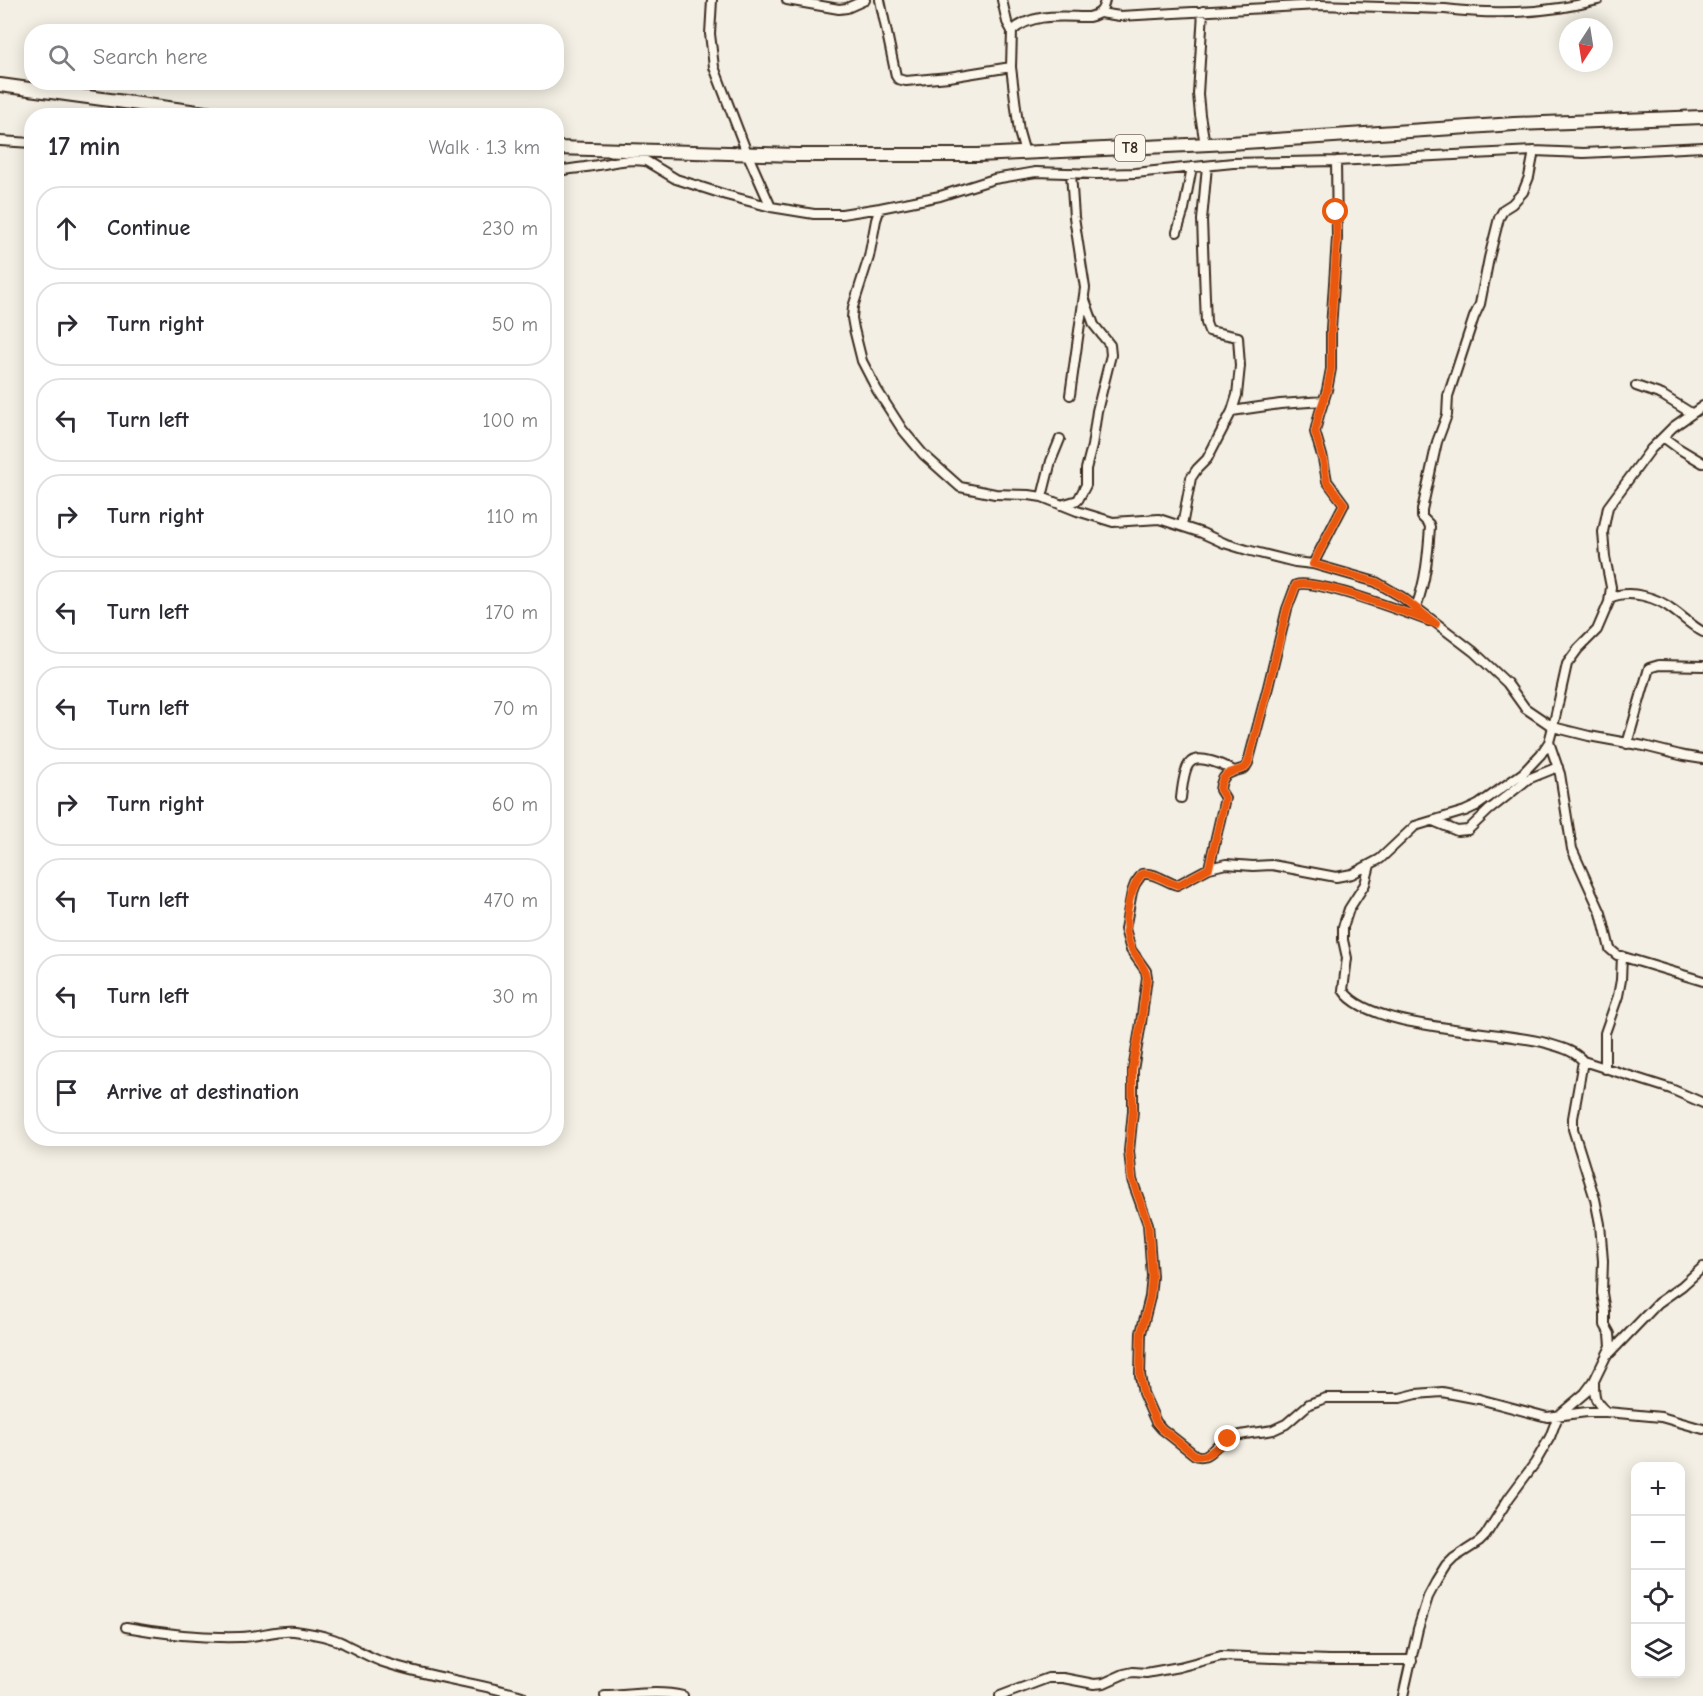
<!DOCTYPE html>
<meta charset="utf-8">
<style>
:root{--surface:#fff;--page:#f2f2f3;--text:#2b2b33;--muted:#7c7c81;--line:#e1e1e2}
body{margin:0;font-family:"Comic Neue",sans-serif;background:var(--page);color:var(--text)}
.controls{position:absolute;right:18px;bottom:18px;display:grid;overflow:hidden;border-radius:12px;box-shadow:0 3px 15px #0003}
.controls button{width:54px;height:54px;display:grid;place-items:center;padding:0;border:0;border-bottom:2px solid var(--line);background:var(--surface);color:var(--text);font:30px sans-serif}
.compass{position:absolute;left:1559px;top:18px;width:54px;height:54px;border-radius:50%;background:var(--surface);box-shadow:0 3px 15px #0003;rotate:192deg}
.stop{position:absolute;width:18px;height:18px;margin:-14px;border:4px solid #ea580c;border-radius:50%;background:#fff}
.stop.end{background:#ea580c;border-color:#fff;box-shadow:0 2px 6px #0008}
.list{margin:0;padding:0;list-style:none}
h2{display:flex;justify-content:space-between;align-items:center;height:78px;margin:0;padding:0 24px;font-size:26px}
h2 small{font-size:20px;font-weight:400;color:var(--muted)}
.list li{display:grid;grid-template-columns:39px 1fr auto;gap:18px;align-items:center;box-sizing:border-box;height:84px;margin:0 12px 12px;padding:0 12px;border:2px solid var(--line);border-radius:24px}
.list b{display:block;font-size:22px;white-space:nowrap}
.list em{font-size:20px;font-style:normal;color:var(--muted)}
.icon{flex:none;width:33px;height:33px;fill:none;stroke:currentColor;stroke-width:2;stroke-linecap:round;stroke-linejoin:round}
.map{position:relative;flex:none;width:1703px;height:1696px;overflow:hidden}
.search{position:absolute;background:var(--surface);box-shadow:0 3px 15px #0003;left:24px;top:24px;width:540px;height:66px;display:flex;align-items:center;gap:15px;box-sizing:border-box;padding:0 21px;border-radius:24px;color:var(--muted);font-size:22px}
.panel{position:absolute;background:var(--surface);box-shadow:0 3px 15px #0003;left:24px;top:108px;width:540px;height:1038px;border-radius:24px}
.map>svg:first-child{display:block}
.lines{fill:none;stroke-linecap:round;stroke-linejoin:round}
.minor-casing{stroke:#3b2a1e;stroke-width:12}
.trunk-casing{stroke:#3b2a1e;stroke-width:16}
.minor{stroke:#fbf7ec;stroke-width:8}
.trunk{stroke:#fbf7ec;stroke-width:12}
.route{stroke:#ea580c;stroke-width:8}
.labels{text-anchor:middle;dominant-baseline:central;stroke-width:4.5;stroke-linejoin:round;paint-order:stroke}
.shield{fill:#fbf7ec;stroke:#75685c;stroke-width:1.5}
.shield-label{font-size:16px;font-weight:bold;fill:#3b2a1e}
</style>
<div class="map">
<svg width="1703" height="1696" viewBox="0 0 1703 1696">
<rect width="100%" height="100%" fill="#f3efe4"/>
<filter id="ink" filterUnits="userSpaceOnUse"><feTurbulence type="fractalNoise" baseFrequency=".0167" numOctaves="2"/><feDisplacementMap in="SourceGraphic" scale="12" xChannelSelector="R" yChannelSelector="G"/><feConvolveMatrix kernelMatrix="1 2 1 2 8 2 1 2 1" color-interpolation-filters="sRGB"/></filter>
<g filter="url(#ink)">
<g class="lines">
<g class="minor-casing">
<path id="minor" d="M712,0L710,34L714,67L747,153L771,207
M787,0L839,9L847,8L865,0
M880,0L896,76L898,79L906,81L949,77L1011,67
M1002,0L1007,22L1012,31L1011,67L1019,132L1025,153
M1203,11L1198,94L1200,115L1205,144
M1100,13L1120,16L1319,5L1445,9C1496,15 1549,13 1598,0
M1012,31C1033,12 1063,17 1089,17C1100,14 1103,11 1105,0
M0,141L32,143
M556,171C572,169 588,167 604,164C620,161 630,159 646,161L676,179L726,195L771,207L814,214H842L880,208L940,196L994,179L1036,172L1096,174L1135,173L1233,163L1336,161L1534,151L1584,153L1703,147
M880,208L876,220L869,257L853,307L852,318L854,329L862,361L877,390L902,429L923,454L960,487L995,494L1029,495L1042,497L1077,511L1113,522L1159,519L1202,533L1224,543L1247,550L1295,562L1313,564L1376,582L1402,597L1474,652L1507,683L1525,708L1553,727L1589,736L1644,746L1684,756L1703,759
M1177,232L1184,209L1192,167
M1636,386L1662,395L1691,413
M1070,395L1085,288L1074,217L1071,173
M1703,406L1673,427L1651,449L1608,507L1603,532L1605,557L1611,587L1609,602L1597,630L1578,649L1567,664L1553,727L1549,742L1541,754L1523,773L1478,805L1465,811L1415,826L1380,859L1352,874L1336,877L1272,865L1253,866L1226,864L1209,868L1177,885C1165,882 1155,872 1142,874L1135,884L1132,892L1125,929L1131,950L1146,971L1147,977L1141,1023L1133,1070V1111L1129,1151L1132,1180L1148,1224L1152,1276L1150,1297L1141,1333L1140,1375L1143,1393L1156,1422L1162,1429L1195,1455C1208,1460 1212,1448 1222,1442C1237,1433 1257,1433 1273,1430L1286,1424L1309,1404L1326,1398H1400L1416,1394L1442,1392L1479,1399L1547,1417L1587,1412H1607L1661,1417L1703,1429
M1232,411L1280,404L1324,401
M1663,437L1678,448L1703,463
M1042,497L1051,461L1060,439
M1061,505L1078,500L1086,485V469L1092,446L1097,411L1111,355L1110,345L1094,325L1084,297
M1182,526L1191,478L1197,469L1207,459L1232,411L1237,395L1240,366L1238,337L1209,331L1206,323L1202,220L1207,166
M1313,564L1344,504L1327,481L1323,459L1315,432L1319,415L1327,390L1331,369V329L1337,238L1336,161
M1610,598C1629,589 1657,597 1673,610C1683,617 1692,626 1703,632
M1416,607C1426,581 1428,554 1430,527L1429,524L1422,517V510L1437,442L1447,415L1448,396L1474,317L1480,304L1489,258L1499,218L1504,209L1512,204L1523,192L1529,177L1534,151
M1549,742L1560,774L1572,849L1601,913L1610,949L1617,955L1703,981
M1627,744L1649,668L1659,665L1703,666
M1181,798C1182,789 1184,770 1189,764C1197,752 1225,766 1234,771
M1433,821L1457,831L1468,830L1489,810L1528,779L1558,767
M1370,865L1365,884L1349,909L1343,927V940L1347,958L1343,990C1368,1030 1499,1030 1546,1043C1559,1047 1574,1050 1583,1061L1573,1118V1129L1595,1199L1600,1224L1603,1261L1602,1293L1605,1311V1325L1610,1334L1611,1346L1594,1381L1585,1393L1558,1416L1550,1437L1535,1463L1509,1498L1485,1536L1479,1542L1454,1558L1446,1566L1436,1582L1428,1597L1418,1629L1403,1696
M1209,868L1225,798L1220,790C1222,771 1231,773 1245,768L1248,763L1268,687L1287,609L1296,585C1314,578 1407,613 1429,621
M1583,1061L1671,1089L1703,1103
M1605,1069V1033L1618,996L1621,980L1622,956
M1610,1353L1658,1303L1682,1286L1703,1267
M1594,1381C1594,1396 1594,1402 1607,1412
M126,1627C164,1634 202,1638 240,1637C258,1637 277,1629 294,1631C311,1633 328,1636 343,1643C355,1649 367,1656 380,1661C426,1677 475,1682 522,1696
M605,1696C631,1695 658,1690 683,1696
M1000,1696L1048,1678H1063L1094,1684L1104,1683L1124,1674L1133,1672L1146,1673L1179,1667L1221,1656L1329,1660H1412"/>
</g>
<g class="trunk-casing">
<path id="trunk" d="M0,85L227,116
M556,148L796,155H978L1230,143L1514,124L1703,117"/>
</g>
<use href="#minor" class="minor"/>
<use href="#trunk" class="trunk"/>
</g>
</g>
<g class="lines" filter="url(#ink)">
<path class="route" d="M1228,1439C1217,1445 1208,1460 1195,1455L1162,1429L1156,1422L1143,1393L1140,1375L1141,1333L1150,1297L1152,1276L1148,1224L1132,1179L1129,1151L1133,1111L1132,1070L1141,1023L1147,977C1145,966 1136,958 1131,948C1121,928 1128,890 1142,874C1155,872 1165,882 1178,885L1209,868L1225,798L1220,790C1222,771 1231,773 1245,768L1248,763L1269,683L1287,609L1296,585C1314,577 1413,615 1436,624L1402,597L1376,582L1313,564L1344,504L1327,482L1323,459L1315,432L1319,414L1327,390L1331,369V329L1337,238L1336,212"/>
</g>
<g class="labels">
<rect class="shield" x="1115" y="135" width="30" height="26" rx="4.5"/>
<g class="shield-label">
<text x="1130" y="148">T8</text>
</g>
</g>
</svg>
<div class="controls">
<button>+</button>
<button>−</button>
<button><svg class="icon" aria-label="locate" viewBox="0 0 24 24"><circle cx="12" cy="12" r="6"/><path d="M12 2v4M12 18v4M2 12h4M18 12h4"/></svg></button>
<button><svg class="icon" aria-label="layers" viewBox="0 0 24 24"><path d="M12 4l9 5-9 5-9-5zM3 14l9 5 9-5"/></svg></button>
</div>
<svg class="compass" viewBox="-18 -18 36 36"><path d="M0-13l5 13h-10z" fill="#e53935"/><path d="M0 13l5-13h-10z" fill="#7c7c81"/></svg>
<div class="stop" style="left:1336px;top:212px"></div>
<div class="stop end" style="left:1228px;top:1439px"></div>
<div class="search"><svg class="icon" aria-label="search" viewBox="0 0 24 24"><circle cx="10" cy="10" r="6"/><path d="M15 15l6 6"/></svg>Search here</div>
<section class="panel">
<h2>17 min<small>Walk · 1.3 km</small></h2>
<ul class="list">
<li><svg class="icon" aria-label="ahead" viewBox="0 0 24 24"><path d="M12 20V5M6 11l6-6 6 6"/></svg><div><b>Continue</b></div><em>230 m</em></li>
<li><svg class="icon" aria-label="right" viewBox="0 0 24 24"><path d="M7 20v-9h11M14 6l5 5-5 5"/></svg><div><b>Turn right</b></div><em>50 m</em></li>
<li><svg class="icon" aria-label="left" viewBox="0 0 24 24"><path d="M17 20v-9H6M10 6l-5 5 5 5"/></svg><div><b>Turn left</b></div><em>100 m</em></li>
<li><svg class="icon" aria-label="right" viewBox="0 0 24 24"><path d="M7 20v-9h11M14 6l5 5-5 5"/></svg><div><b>Turn right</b></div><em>110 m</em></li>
<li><svg class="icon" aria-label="left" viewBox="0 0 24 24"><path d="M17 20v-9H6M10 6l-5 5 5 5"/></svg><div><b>Turn left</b></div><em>170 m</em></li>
<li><svg class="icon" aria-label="left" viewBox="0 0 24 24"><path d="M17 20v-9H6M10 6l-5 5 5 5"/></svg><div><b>Turn left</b></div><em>70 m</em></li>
<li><svg class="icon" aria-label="right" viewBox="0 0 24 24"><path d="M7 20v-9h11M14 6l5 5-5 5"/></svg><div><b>Turn right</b></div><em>60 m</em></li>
<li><svg class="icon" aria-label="left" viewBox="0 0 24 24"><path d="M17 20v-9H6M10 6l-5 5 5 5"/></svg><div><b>Turn left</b></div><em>470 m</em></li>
<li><svg class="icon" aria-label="left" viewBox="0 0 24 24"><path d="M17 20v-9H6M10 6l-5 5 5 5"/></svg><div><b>Turn left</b></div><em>30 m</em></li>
<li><svg class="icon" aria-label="arrive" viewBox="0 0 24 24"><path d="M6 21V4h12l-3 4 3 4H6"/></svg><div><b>Arrive at destination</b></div></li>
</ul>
</section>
</div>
